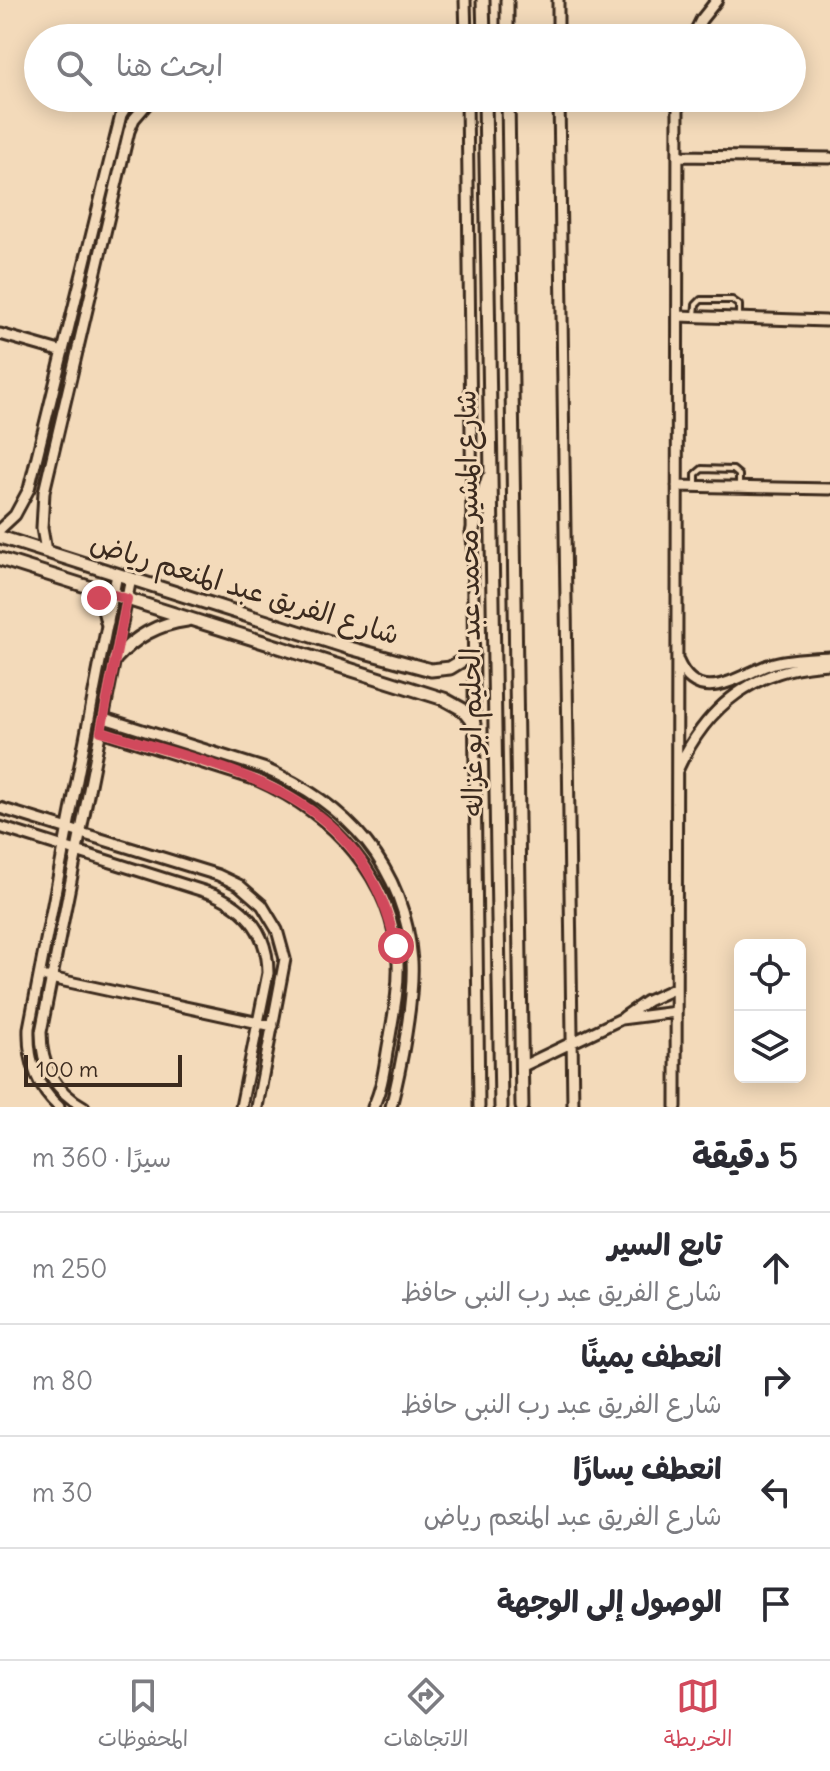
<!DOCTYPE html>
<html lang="ar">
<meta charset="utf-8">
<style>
:root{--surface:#fff;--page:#f2f2f3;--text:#2b2b33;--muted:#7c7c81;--line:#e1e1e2;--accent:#d1495b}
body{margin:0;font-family:Delius,"Playpen Sans Arabic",sans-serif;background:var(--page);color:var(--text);direction:rtl}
.controls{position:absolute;right:24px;bottom:24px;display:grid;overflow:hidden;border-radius:12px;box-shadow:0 4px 20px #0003}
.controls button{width:72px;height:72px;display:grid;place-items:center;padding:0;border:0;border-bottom:2px solid var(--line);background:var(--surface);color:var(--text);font:40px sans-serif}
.scale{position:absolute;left:24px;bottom:20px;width:158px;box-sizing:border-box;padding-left:8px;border:4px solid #3b2a1e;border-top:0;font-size:22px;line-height:28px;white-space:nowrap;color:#3b2a1e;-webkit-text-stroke:6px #f3daba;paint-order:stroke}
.stop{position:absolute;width:24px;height:24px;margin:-18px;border:6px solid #d1495b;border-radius:50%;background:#fff}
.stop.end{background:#d1495b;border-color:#fff;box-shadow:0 2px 8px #0008}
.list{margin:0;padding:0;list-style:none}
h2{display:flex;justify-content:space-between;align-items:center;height:104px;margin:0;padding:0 32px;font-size:34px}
h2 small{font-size:26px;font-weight:400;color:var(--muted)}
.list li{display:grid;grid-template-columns:52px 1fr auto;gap:24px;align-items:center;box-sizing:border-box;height:112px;padding:0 32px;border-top:2px solid var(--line)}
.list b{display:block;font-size:30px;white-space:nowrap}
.list p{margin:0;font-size:26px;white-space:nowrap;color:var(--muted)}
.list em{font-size:26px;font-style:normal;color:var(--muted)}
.icon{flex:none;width:44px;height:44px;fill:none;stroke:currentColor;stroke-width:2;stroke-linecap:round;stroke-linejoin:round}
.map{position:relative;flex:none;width:830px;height:1107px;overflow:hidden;direction:ltr}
.search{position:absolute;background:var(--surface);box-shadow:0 4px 20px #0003;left:24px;right:24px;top:24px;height:88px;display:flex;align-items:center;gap:20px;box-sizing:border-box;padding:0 28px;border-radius:44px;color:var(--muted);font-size:30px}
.sheet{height:552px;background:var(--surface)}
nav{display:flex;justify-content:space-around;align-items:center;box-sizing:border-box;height:112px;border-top:2px solid var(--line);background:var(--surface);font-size:22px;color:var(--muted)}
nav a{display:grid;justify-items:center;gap:4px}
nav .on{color:var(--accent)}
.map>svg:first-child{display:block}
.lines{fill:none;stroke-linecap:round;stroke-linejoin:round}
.service-casing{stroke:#3b2a1e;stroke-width:10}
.minor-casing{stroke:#3b2a1e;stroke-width:15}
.tertiary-casing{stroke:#3b2a1e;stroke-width:17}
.service{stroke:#f3daba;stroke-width:4}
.minor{stroke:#f3daba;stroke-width:9}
.tertiary{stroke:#f3daba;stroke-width:11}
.route{stroke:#d1495b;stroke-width:10}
.labels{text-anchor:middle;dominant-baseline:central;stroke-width:6;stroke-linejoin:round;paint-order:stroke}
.street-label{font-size:28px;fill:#3b2a1e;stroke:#f3daba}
</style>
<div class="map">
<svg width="830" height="1107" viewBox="0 0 830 1107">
<rect width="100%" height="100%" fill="#f3daba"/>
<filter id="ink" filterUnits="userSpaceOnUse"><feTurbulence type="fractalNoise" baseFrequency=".0125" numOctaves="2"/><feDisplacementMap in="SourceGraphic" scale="16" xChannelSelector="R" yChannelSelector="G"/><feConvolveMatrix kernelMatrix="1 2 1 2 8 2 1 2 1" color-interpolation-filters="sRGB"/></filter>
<g filter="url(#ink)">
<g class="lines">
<g class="service-casing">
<path id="service" d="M695,315L696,305L701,300H732L739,305V315
M696,484V474L702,469L733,470L739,475V485"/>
</g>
<g class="minor-casing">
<path id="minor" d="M465,0L466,38
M558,0V38
M692,38L701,20L717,0
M467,98L479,1107
M559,98L573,1107
M678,156L830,158
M678,316L826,321
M0,334L63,352
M677,486L830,489
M0,529L15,515L29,489L121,115L131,98
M46,551L42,528L44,492L129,131L134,119L152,98
M678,661C699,710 741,673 774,663C792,658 812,658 830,657
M104,718L263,768C347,803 405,866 412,961C414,1000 401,1068 391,1107
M101,731L257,780C332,813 394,878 398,963C399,988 394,1012 390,1036C385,1059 384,1085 373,1107
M677,771C707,704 756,667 830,664
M0,808L218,875L239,885L262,905L277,930L285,959L257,1107
M0,827L213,894C248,909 268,934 268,973L241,1107
M46,977L273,1026
M624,1017L647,1001L676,988
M521,1067L621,1019L676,1012
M59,1107C35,1086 28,1059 29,1028L117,574
M84,1107C54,1091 41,1066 41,1032L131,578
M676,1107L678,98"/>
</g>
<g class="tertiary-casing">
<path id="tertiary" d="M483,0L484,38
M507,0V38
M485,98L501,1107
M508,98L522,1107
M472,533L488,478
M0,537L346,647L431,670L450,668L473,654
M0,559L444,699L462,709L474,724
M91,588L103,606L107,622
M115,659C135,637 157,624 187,620"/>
</g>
<use href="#service" class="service"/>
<use href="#minor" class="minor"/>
<use href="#tertiary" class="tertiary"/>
</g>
</g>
<g class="lines" filter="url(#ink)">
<path class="route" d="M99,598L91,588L127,599L101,731C233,772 362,788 396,946"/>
</g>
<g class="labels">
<g class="street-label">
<text transform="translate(245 588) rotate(17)">شارع الفريق عبد المنعم رياض</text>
<text transform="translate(469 603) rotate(-91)">شارع المشير محمد عبد الحليم ابو غزاله</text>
</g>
</g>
</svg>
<div class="controls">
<button><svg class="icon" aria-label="locate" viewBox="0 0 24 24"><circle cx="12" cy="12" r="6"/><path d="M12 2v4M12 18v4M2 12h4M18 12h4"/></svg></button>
<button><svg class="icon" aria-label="layers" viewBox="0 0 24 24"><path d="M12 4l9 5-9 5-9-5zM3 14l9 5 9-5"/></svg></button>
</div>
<div class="scale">100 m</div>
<div class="stop" style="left:396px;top:946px"></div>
<div class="stop end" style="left:99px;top:598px"></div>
<div class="search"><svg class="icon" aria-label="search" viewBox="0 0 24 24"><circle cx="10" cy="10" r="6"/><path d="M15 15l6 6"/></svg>ابحث هنا</div>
</div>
<section class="sheet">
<h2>5 دقيقة<small>سيرًا · 360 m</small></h2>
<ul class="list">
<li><svg class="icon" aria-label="ahead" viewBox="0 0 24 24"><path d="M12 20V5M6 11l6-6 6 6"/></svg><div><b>تابع السير</b><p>شارع الفريق عبد رب النبى حافظ</p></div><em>250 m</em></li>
<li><svg class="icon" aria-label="right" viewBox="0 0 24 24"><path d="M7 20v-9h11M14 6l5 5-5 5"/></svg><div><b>انعطف يمينًا</b><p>شارع الفريق عبد رب النبى حافظ</p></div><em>80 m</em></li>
<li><svg class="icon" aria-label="left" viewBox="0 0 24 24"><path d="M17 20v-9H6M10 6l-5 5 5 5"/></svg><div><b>انعطف يسارًا</b><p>شارع الفريق عبد المنعم رياض</p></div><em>30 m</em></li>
<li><svg class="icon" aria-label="arrive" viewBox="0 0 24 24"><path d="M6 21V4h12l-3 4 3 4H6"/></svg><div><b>الوصول إلى الوجهة</b></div></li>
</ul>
</section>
<nav>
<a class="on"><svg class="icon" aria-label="map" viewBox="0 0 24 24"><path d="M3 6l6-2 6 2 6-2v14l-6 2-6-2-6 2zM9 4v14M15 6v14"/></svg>الخريطة</a>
<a><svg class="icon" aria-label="directions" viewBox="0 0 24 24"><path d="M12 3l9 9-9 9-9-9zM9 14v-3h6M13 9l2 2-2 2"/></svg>الاتجاهات</a>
<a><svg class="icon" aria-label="saved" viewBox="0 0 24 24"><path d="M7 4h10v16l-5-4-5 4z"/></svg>المحفوظات</a>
</nav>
